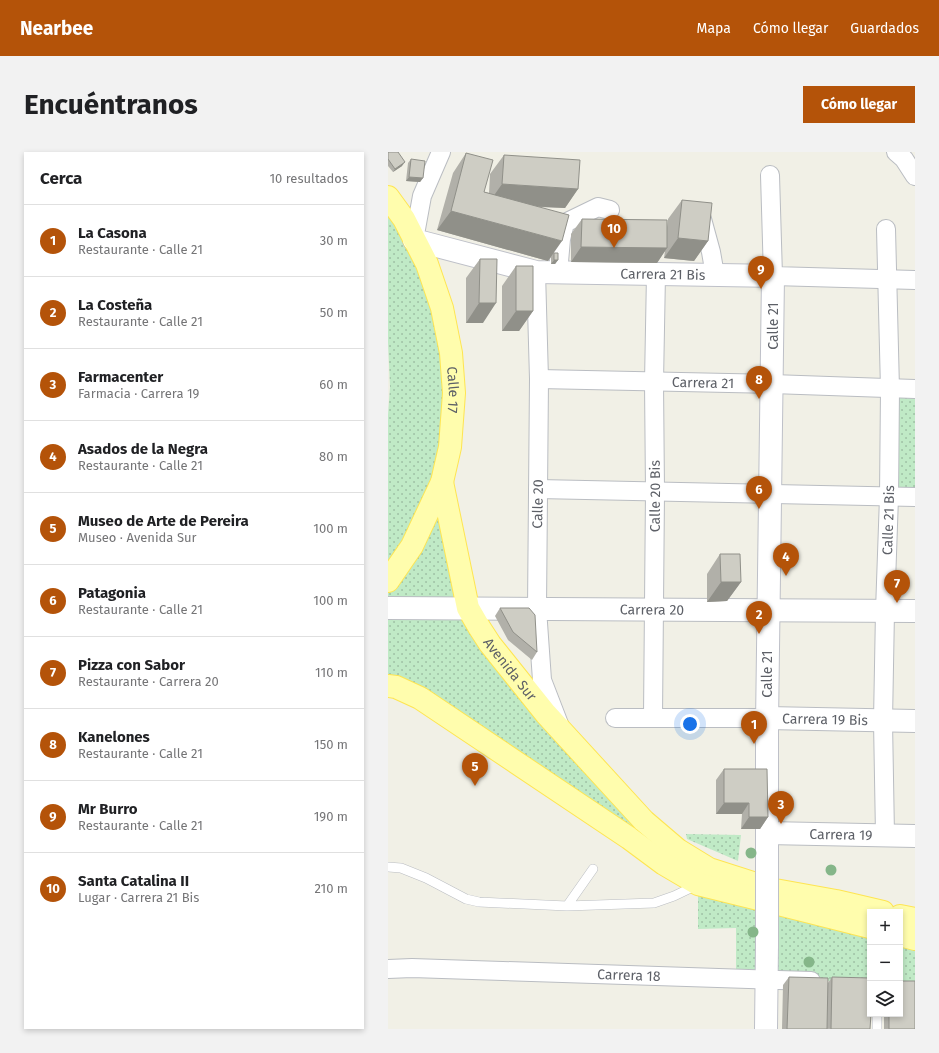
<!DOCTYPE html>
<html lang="es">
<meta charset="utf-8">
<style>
:root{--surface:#fff;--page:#f2f2f2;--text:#202124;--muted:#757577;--line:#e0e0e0;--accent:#b45309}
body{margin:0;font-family:"Fira Sans",sans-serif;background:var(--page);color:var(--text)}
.controls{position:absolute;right:12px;bottom:12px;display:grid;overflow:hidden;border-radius:0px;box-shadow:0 2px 6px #0003}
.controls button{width:36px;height:36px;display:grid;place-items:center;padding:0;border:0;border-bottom:1px solid var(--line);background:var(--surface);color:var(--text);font:20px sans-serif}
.you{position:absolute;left:302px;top:572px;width:14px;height:14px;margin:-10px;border:3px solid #fff;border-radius:50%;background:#1a73e8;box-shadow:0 0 0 6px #1a73e833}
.badge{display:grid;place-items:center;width:26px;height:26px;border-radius:50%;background:var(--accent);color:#fff;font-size:13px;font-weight:700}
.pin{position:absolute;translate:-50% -33px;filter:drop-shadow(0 1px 2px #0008)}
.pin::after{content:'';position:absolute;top:21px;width:14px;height:12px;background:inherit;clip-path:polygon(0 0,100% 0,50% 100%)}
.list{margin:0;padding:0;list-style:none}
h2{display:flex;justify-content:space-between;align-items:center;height:52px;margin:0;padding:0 16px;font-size:17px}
h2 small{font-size:13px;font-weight:400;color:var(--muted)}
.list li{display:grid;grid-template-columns:26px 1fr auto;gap:12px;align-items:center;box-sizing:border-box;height:72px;padding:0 16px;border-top:1px solid var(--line)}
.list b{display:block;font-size:15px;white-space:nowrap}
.list p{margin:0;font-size:13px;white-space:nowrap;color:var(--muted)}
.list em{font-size:13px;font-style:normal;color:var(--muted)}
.icon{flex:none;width:22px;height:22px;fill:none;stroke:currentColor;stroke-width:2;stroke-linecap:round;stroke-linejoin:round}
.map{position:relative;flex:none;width:527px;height:877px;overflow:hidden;border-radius:0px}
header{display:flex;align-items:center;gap:24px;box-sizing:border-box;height:56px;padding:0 20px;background:var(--accent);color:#fff}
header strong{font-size:19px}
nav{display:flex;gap:22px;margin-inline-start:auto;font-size:14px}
.intro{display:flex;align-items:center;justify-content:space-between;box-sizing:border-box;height:96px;padding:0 24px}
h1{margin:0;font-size:28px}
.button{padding:10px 18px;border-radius:0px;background:var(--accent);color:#fff;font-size:14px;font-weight:700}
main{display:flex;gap:24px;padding:0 24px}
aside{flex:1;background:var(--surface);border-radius:0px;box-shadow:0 2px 6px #0003}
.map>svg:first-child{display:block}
.green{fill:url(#green-dots)}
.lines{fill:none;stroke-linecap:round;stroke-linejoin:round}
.service-casing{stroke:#babdc2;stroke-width:10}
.minor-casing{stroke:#babdc2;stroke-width:20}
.tertiary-casing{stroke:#babdc2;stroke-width:24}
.secondary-casing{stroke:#bec0c8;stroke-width:24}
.primary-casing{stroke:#fee552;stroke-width:24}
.service{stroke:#fff;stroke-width:9}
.minor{stroke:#fff;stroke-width:18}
.tertiary{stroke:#fff;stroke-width:22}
.secondary{stroke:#fff;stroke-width:22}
.primary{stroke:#fffdad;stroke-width:22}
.secondary-bridge-casing{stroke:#bec0c8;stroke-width:24;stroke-linecap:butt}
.secondary-bridge{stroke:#fff;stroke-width:22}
.tree{fill:#85b689}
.wall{fill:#b1b0a9}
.shaded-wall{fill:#909089}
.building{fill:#cecdc4;stroke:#909089}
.labels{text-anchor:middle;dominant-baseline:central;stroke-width:3.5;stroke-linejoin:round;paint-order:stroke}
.street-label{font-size:14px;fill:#5d6067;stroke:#fff}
</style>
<header>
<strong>Nearbee</strong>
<nav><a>Mapa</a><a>Cómo llegar</a><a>Guardados</a></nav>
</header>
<div class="intro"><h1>Encuéntranos</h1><a class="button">Cómo llegar</a></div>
<main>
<aside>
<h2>Cerca<small>10 resultados</small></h2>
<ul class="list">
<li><span class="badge">1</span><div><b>La Casona</b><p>Restaurante · Calle 21</p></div><em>30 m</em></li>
<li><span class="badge">2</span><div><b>La Costeña</b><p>Restaurante · Calle 21</p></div><em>50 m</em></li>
<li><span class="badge">3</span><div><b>Farmacenter</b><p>Farmacia · Carrera 19</p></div><em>60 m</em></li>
<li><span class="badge">4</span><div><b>Asados de la Negra</b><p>Restaurante · Calle 21</p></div><em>80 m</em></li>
<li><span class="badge">5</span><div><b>Museo de Arte de Pereira</b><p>Museo · Avenida Sur</p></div><em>100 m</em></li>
<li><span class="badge">6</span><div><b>Patagonia</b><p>Restaurante · Calle 21</p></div><em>100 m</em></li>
<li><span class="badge">7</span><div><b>Pizza con Sabor</b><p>Restaurante · Carrera 20</p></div><em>110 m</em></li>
<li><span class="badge">8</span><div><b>Kanelones</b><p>Restaurante · Calle 21</p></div><em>150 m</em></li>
<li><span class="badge">9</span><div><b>Mr Burro</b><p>Restaurante · Calle 21</p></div><em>190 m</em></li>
<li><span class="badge">10</span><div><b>Santa Catalina II</b><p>Lugar · Carrera 21 Bis</p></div><em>210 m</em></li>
</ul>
</aside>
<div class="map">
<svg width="527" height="877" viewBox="0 0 527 877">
<defs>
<pattern id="green-dots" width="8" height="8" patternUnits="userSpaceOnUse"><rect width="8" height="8" fill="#c0eac6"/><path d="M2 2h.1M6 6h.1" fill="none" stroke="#9fc1a5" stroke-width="1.8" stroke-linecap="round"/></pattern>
</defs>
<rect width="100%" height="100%" fill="#f1f0e6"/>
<path class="green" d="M0,58L16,67L63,201L54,330L80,456L265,671L255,687L0,534V263L2,235L0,190Z
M502,237H527V345H501Z
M298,682L353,683L350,709L299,687Z
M310,732L482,775V830L348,826V776L310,777Z
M512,783L527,787V830H512Z"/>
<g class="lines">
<g class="service-casing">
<path id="service" d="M0,715L13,716L38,726L78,747L91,750L179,754L266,751L286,744L309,733
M179,754L205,717
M489,877V862"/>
</g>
<g class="minor-casing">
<g id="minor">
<path d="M508,0L516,7L527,24"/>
<path d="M382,23L385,124L527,128"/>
<path d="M314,67L323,100L327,123"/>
<path d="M26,88L34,44L53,0"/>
<path d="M148,120L151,227L149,457L154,528L171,572"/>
<path d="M170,121L173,87L177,71L210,55L222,58"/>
<path id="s1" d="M151,227L384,232L527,237"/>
<path d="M150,337L527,345"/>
<path id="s2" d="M265,565L267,340L266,230L268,122"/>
<path d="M227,566H379"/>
<path id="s3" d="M497,683L495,569L497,459L501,345L502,237L498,77"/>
<path id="s4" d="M0,817L24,816L423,829"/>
</g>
</g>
<g class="tertiary-casing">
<g id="tertiary">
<path id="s5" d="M0,456L527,459"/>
<path id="s6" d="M379,566L527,569"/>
<path id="s7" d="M379,681L527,684"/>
</g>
</g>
<g class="secondary-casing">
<g id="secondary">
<path id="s8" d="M26,88L148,120L385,124L379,572V716"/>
<path d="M378,877L379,793"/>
</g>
</g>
<g class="primary-casing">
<g id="primary">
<path id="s9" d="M0,45L16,67L39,112L54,156L63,201L66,241L62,295L54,330L24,394L0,429"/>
<path id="s10" d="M54,330L80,456L91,475L102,492L158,562L256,669L290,698L321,717L387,738L448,749L495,760"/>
<path d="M0,534L8,535L32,546L241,686L276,712L310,732L482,775"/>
<path d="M512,764L527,767"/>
<path d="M512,783L527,787"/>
</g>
</g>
<use href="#service" class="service"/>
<use href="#minor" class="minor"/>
<use href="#tertiary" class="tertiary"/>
<use href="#secondary" class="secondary"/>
<use href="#primary" class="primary"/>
<g class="secondary-bridge-casing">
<path id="secondary-bridge" d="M379,716V793"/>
</g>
<use href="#secondary-bridge" class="secondary-bridge"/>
</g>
<g class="tree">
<circle cx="363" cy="701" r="5.5"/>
<circle cx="443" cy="718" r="5.5"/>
<circle cx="365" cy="780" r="5.5"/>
<circle cx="421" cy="810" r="5.5"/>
</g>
<path class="wall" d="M0,0L14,14L5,20L0,14Z
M78,1L96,40L101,41L102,22L116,3L190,37L177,56L150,55L166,101L170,108L167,112H163V105L160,109L49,78L65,21Z
M23,7L35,26L32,30L18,29L20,11Z
M294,48L320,89L306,109L276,106L277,99L269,111L183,110V82L194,67L279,75L280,67Z
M92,107L95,171H78V126Z
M128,114L145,159L131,179H114V134Z
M332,402L353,430L339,449L319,450V422Z
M112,456L149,500L144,508L120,488L107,464Z
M336,617L380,665L372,677H353L354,662H328V628Z
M401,825L440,831L444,825L482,877H394L395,833Z
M496,862H512L527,877H496Z"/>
<path class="shaded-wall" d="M17,10L14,14L5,20L7,17Z
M21,25L35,26L32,30L18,29Z
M114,32L190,37L177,56L100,52Z
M63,59L174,89L160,109L49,78Z
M290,86L320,89L306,109L276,106Z
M193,95L279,96L269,111L183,110Z
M166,108H170L167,112H163Z
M91,151H108L95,171H78Z
M128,159H145L131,179H114Z
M333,430H353L339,449L319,450Z
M336,651H361L354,662H328Z
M361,665H380L372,677H353Z"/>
<path class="building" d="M0,0H10L17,10L7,17L0,7Z
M78,1L105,8L96,40L181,63L174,89L63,59Z
M116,3L192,8L190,37L114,32Z
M23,7L37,9L35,26L21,25Z
M294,48L324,51L320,89L290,86Z
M194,67L279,68V96L193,95Z
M166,101H170V108H166Z
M92,107H109L108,151H91Z
M128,114H145V159H128Z
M332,402H352L353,430H333Z
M112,456H141L147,463L149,500L125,480Z
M336,617H379L380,665H361V651H336Z
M401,825L440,826L439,877H399Z
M444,825L482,826V862H483L482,877H443Z
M512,829H527V877H501V862H512Z"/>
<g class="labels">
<g class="street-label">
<text stroke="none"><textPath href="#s8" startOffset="253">Carrera 21 Bis</textPath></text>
<text transform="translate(385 174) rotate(-90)">Calle 21</text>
<text stroke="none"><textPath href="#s1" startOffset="164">Carrera 21</textPath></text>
<text stroke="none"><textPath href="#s9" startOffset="207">Calle 17</textPath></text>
<text stroke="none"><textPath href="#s2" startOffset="221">Calle 20 Bis</textPath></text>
<text transform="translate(150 352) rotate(-89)">Calle 20</text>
<text stroke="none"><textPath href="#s3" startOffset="315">Calle 21 Bis</textPath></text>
<text stroke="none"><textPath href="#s5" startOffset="264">Carrera 20</textPath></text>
<text stroke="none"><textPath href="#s10" startOffset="203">Avenida Sur</textPath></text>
<text transform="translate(379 522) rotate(-90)">Calle 21</text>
<text stroke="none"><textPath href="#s6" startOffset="58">Carrera 19 Bis</textPath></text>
<text stroke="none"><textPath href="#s7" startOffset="74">Carrera 19</textPath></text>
<text stroke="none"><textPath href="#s4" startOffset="241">Carrera 18</textPath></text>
</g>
</g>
</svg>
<div class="controls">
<button>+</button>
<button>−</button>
<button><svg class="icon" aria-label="layers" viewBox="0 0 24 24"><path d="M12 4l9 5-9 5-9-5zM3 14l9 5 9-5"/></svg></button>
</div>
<div class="you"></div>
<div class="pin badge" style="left:366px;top:592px">1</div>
<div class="pin badge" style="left:371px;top:482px">2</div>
<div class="pin badge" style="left:393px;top:672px">3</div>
<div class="pin badge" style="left:398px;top:424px">4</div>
<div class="pin badge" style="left:87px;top:634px">5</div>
<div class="pin badge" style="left:371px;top:357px">6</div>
<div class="pin badge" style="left:509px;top:451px">7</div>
<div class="pin badge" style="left:371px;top:247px">8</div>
<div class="pin badge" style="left:373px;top:137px">9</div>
<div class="pin badge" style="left:226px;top:96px">10</div>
</div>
</main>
